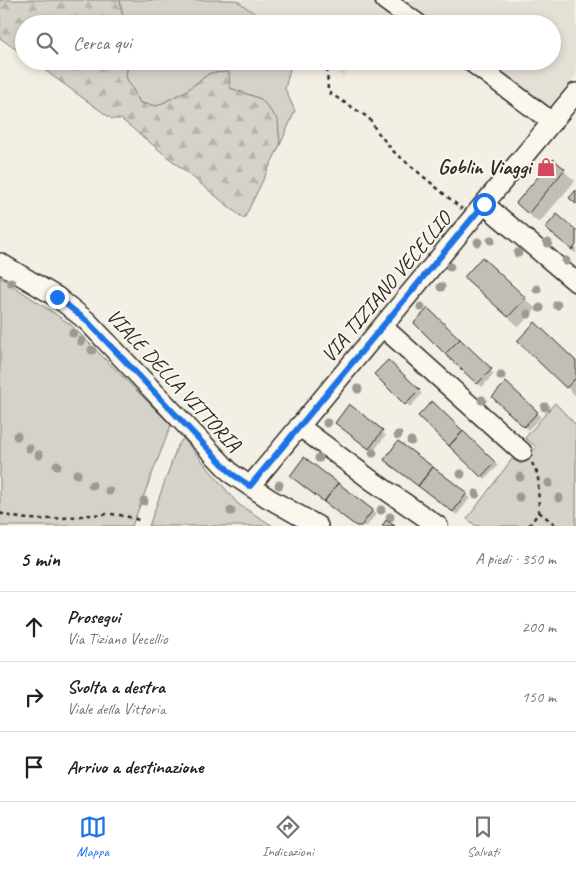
<!DOCTYPE html>
<html lang="it">
<meta charset="utf-8">
<style>
:root{--surface:#fff;--page:#f2f2f2;--text:#202124;--muted:#757577;--line:#e0e0e0;--accent:#1a73e8}
body{margin:0;font-family:Caveat,sans-serif;background:var(--page);color:var(--text)}
.stop{position:absolute;width:15px;height:15px;margin:-11px;border:4px solid #1a73e8;border-radius:50%;background:#fff}
.stop.end{background:#1a73e8;border-color:#fff;box-shadow:0 1px 5px #0008}
.list{margin:0;padding:0;list-style:none}
h2{display:flex;justify-content:space-between;align-items:center;height:65px;margin:0;padding:0 20px;font-size:21px}
h2 small{font-size:16px;font-weight:400;color:var(--muted)}
.list li{display:grid;grid-template-columns:32px 1fr auto;gap:15px;align-items:center;box-sizing:border-box;height:70px;padding:0 20px;border-top:1px solid var(--line)}
.list b{display:block;font-size:19px;white-space:nowrap}
.list p{margin:0;font-size:16px;white-space:nowrap;color:var(--muted)}
.list em{font-size:16px;font-style:normal;color:var(--muted)}
.icon{flex:none;width:28px;height:28px;fill:none;stroke:currentColor;stroke-width:2;stroke-linecap:round;stroke-linejoin:round}
.map{position:relative;flex:none;width:576px;height:526px;overflow:hidden}
.search{position:absolute;background:var(--surface);box-shadow:0 2px 8px #0003;left:15px;right:15px;top:15px;height:55px;display:flex;align-items:center;gap:12px;box-sizing:border-box;padding:0 18px;border-radius:28px;color:var(--muted);font-size:19px}
.sheet{height:275px;background:var(--surface)}
nav{display:flex;justify-content:space-around;align-items:center;box-sizing:border-box;height:70px;border-top:1px solid var(--line);background:var(--surface);font-size:14px;color:var(--muted)}
nav a{display:grid;justify-items:center;gap:2px}
nav .on{color:var(--accent)}
.map>svg:first-child{display:block}
.built{fill:#e4e0d6}
.green{fill:#d5d2c9;stroke:#807e7a}
.forest{fill:url(#forest-firs);stroke:#807e7a}
.shadow{fill:#0003}
.building{fill:#c0beb6;stroke:#2b2b2b}
.lines{fill:none;stroke-linecap:round;stroke-linejoin:round}
.minor-casing{stroke:#2b2b2b;stroke-width:22}
.path{stroke:#2b2b2b;stroke-width:2.5;stroke-dasharray:4 4;stroke-linecap:butt}
.minor{stroke:#fbf7ec;stroke-width:19}
.tree{fill:#9d9a94}
.route{stroke:#1a73e8;stroke-width:6}
.labels{text-anchor:middle;dominant-baseline:central;stroke-width:4;stroke-linejoin:round;paint-order:stroke}
.poi-label{font-size:21px;font-weight:bold;fill:#2b2b2b;stroke:#fbf7ec;text-anchor:end}
.street-label{font-size:21px;fill:#2b2b2b;stroke:#fbf7ec}
</style>
<div class="map">
<svg width="576" height="526" viewBox="0 0 576 526">
<defs>
<pattern id="forest-firs" width="22" height="20" patternUnits="userSpaceOnUse" patternTransform="scale(1.25)"><rect width="22" height="20" fill="#d5d2c9"/><path d="M5 1l3.5 6h-7zM16 11l3.5 6h-7z" fill="#b7b4ad"/></pattern>
</defs>
<rect width="100%" height="100%" fill="#f3efe4"/>
<filter id="ink" filterUnits="userSpaceOnUse"><feTurbulence type="fractalNoise" baseFrequency=".02" numOctaves="2"/><feDisplacementMap in="SourceGraphic" scale="10" xChannelSelector="R" yChannelSelector="G"/><feConvolveMatrix kernelMatrix="1 2 1 2 8 2 1 2 1" color-interpolation-filters="sRGB"/></filter>
<g filter="url(#ink)">
<path class="built" d="M236,0H576V75L539,119L459,61H552V24H407L391,12L382,24H269Z
M321,61H355L343,77Z"/>
<path class="green" d="M120,0H236L269,24H128L122,13Z
M128,61H288L290,69L285,89L295,111L280,145L277,120L261,99L230,88L210,73L186,91L157,106L140,103L126,77Z
M0,277L70,324L171,425L132,526H0Z
M555,403L576,425V526H476L467,519L512,459L521,464L536,447L525,438Z
M183,438L238,504L273,526H149L177,447Z"/>
<path class="forest" d="M0,0H120L122,13L128,24H24V55L0,38Z
M32,61H128L126,77L140,103L157,106L186,91L210,73L229,72L230,88L261,99L278,120L280,145L244,219L121,119H112Z"/>
<path class="shadow" d="M553,161L575,181L539,223L528,214Z
M547,228L576,232V254L557,238Z
M476,287L525,299L536,309L519,327Z
M428,310L494,374L482,387L415,323Z
M529,352L576,363V396Z
M388,361L422,394L410,407L375,374Z
M506,384L541,417L528,430L494,397Z
M432,403L498,466L485,479L419,416Z
M349,406L386,435L373,452L340,426Z
M398,443L470,498L457,515L389,463Z
M372,511L376,514L367,526H357Z"/>
<path class="building" d="M553,159L565,169L528,214L516,203Z
M576,190V204L569,198Z
M557,214L576,230V245L572,250L545,228Z
M482,257L526,298L508,317L464,277Z
M428,308L460,339L445,354L414,323Z
M535,322L576,361V378L566,388L517,341Z
M460,339L492,369L477,384L445,354Z
M388,360L420,390L405,405L374,374Z
M506,382L538,412L524,427L492,397Z
M432,401L463,431L449,446L418,416Z
M349,404L383,430L369,449L335,423Z
M463,431L495,462L481,477L449,446Z
M398,441L433,467L418,486L384,460Z
M304,457L338,483L324,502L290,476Z
M433,467L467,493L453,512L418,486Z
M338,483L373,510L361,526H356L324,502Z
M386,520L395,526H382Z"/>
<g class="lines">
<g class="minor-casing">
<path id="minor" d="M385,0L418,24
M470,61L552,122
M484,204L576,282
M0,263L57,297L87,321L232,474L268,498L318,526
M383,327L522,452
M299,426L371,480L438,526
M250,486L576,93"/>
</g>
<path class="path" d="M327,61L328,92L369,118L376,130L393,151L462,209
M539,512L557,526
M0,513C35,526 71,515 107,514C119,514 130,517 141,521
M529,526L539,512L538,475L532,463"/>
<use href="#minor" class="minor"/>
</g>
<g class="tree">
<circle cx="491" cy="240" r="4.5"/>
<circle cx="478" cy="242" r="4.5"/>
<circle cx="548" cy="243" r="4.5"/>
<circle cx="518" cy="253" r="4.5"/>
<circle cx="566" cy="261" r="4.5"/>
<circle cx="450" cy="267" r="4.5"/>
<circle cx="11" cy="282" r="4.5"/>
<circle cx="441" cy="287" r="4.5"/>
<circle cx="537" cy="289" r="4.5"/>
<circle cx="557" cy="305" r="4.5"/>
<circle cx="421" cy="307" r="4.5"/>
<circle cx="540" cy="308" r="4.5"/>
<circle cx="528" cy="314" r="4.5"/>
<circle cx="73" cy="333" r="4.5"/>
<circle cx="81" cy="341" r="4.5"/>
<circle cx="92" cy="350" r="4.5"/>
<circle cx="501" cy="376" r="4.5"/>
<circle cx="358" cy="389" r="4.5"/>
<circle cx="482" cy="400" r="4.5"/>
<circle cx="545" cy="407" r="4.5"/>
<circle cx="327" cy="423" r="4.5"/>
<circle cx="398" cy="435" r="4.5"/>
<circle cx="17" cy="436" r="4.5"/>
<circle cx="411" cy="441" r="4.5"/>
<circle cx="29" cy="448" r="4.5"/>
<circle cx="373" cy="453" r="4.5"/>
<circle cx="39" cy="455" r="4.5"/>
<circle cx="319" cy="458" r="4.5"/>
<circle cx="57" cy="465" r="4.5"/>
<circle cx="77" cy="474" r="4.5"/>
<circle cx="461" cy="474" r="4.5"/>
<circle cx="520" cy="477" r="4.5"/>
<circle cx="549" cy="483" r="4.5"/>
<circle cx="92" cy="485" r="4.5"/>
<circle cx="279" cy="485" r="4.5"/>
<circle cx="109" cy="491" r="4.5"/>
<circle cx="476" cy="494" r="4.5"/>
<circle cx="519" cy="497" r="4.5"/>
<circle cx="559" cy="498" r="4.5"/>
<circle cx="144" cy="501" r="4.5"/>
<circle cx="381" cy="510" r="4.5"/>
<circle cx="231" cy="511" r="4.5"/>
<circle cx="390" cy="517" r="4.5"/>
</g>
</g>
<g class="lines" filter="url(#ink)">
<path class="route" d="M57,297L87,321L232,474L250,486L484,204"/>
</g>
<defs>
<g id="shop-bare" transform="scale(1.5)"><path d="M-5-2.5h2.3a2.7 3.5 0 0 1 5.4 0H5L5.5 6h-11ZM-1.5-2.5h3a1.5 2.3 0 0 0-3 0Z" fill="#d1495b" stroke="#fbf7ec" stroke-width="2.5" paint-order="stroke"/></g>
</defs>
<g fill-rule="evenodd">
<use href="#shop-bare" x="546" y="167"/>
</g>
<g class="labels">
<g class="poi-label">
<text x="531" y="167">Goblin Viaggi</text>
</g>
<g class="street-label">
<text transform="translate(386 287) rotate(-50)">VIA TIZIANO VECELLIO</text>
<text transform="translate(174 380) rotate(47)">VIALE DELLA VITTORIA</text>
</g>
</g>
</svg>
<div class="stop" style="left:484px;top:204px"></div>
<div class="stop end" style="left:57px;top:297px"></div>
<div class="search"><svg class="icon" aria-label="search" viewBox="0 0 24 24"><circle cx="10" cy="10" r="6"/><path d="M15 15l6 6"/></svg>Cerca qui</div>
</div>
<section class="sheet">
<h2>5 min<small>A piedi · 350 m</small></h2>
<ul class="list">
<li><svg class="icon" aria-label="ahead" viewBox="0 0 24 24"><path d="M12 20V5M6 11l6-6 6 6"/></svg><div><b>Prosegui</b><p>Via Tiziano Vecellio</p></div><em>200 m</em></li>
<li><svg class="icon" aria-label="right" viewBox="0 0 24 24"><path d="M7 20v-9h11M14 6l5 5-5 5"/></svg><div><b>Svolta a destra</b><p>Viale della Vittoria</p></div><em>150 m</em></li>
<li><svg class="icon" aria-label="arrive" viewBox="0 0 24 24"><path d="M6 21V4h12l-3 4 3 4H6"/></svg><div><b>Arrivo a destinazione</b></div></li>
</ul>
</section>
<nav>
<a class="on"><svg class="icon" aria-label="map" viewBox="0 0 24 24"><path d="M3 6l6-2 6 2 6-2v14l-6 2-6-2-6 2zM9 4v14M15 6v14"/></svg>Mappa</a>
<a><svg class="icon" aria-label="directions" viewBox="0 0 24 24"><path d="M12 3l9 9-9 9-9-9zM9 14v-3h6M13 9l2 2-2 2"/></svg>Indicazioni</a>
<a><svg class="icon" aria-label="saved" viewBox="0 0 24 24"><path d="M7 4h10v16l-5-4-5 4z"/></svg>Salvati</a>
</nav>
